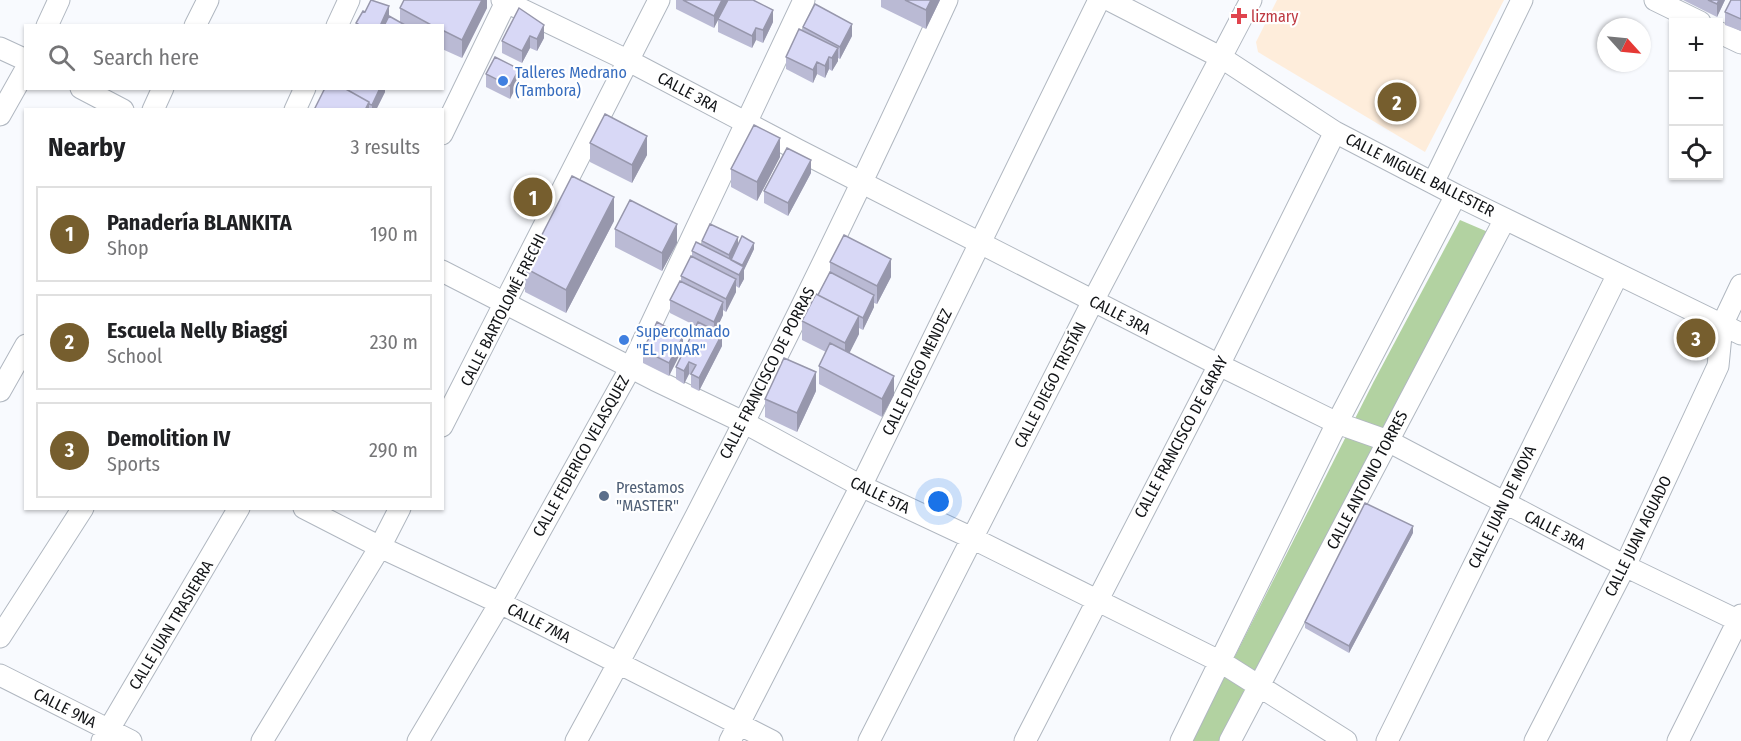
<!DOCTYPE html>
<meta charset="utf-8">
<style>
:root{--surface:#fff;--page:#f2f2f2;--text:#202124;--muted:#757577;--line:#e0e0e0;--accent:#765e2e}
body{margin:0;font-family:"Fira Sans Condensed",sans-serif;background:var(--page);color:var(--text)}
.controls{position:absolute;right:18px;top:18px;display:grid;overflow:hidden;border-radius:0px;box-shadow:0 2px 4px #0004}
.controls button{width:54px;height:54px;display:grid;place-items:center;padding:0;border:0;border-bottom:2px solid var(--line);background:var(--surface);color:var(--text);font:30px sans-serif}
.compass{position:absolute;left:1597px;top:18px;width:54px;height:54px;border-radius:50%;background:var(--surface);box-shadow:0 2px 4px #0004;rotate:117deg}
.you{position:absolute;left:939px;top:502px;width:21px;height:21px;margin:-15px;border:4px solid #fff;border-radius:50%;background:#1a73e8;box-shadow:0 0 0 9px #1a73e833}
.badge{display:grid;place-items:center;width:39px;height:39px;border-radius:50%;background:var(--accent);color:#fff;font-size:20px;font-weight:700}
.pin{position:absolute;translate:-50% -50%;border:3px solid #fff;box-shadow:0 2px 6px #0006}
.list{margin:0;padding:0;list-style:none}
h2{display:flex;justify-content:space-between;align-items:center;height:78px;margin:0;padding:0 24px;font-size:26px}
h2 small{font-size:20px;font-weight:400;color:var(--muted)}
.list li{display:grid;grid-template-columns:39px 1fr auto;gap:18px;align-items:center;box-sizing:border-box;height:96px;margin:0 12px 12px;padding:0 12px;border:2px solid var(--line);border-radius:0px}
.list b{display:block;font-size:22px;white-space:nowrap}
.list p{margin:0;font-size:20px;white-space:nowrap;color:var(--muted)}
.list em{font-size:20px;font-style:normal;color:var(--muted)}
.icon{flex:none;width:33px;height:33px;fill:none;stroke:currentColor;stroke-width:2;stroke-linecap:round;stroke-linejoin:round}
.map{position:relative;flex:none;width:1741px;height:741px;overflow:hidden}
.search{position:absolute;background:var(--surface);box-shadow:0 2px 4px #0004;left:24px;top:24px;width:420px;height:66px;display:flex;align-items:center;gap:15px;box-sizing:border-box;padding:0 21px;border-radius:0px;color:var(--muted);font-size:22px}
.panel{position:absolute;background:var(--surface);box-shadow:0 2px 4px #0004;left:24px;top:108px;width:420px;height:402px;border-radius:0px}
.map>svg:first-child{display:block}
.education{fill:#feeddb}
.green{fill:#b2d2a1}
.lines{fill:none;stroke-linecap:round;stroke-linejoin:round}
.street-casing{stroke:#b0b7c0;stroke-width:23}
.street{stroke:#fff;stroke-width:21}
.wall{fill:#babad4}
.shaded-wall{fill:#9797ac}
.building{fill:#d8d8f6;stroke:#9797ac;stroke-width:1.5}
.health-dot{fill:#e0444e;stroke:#fff;stroke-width:2}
.shop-dot{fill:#3f7fe0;stroke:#fff;stroke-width:2}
.service-dot{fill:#5c6f8a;stroke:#fff;stroke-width:2}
.labels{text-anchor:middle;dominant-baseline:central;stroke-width:4.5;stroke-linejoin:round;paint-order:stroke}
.health-label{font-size:16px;fill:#be3a42;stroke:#fff;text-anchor:start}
.shop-label{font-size:16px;fill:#366cbe;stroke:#fff;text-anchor:start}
.street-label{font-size:16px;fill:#121417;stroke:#fff}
.service-label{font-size:16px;fill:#4e5e75;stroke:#fff;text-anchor:start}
</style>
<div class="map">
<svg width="1741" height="741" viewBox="0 0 1741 741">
<rect width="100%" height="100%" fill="#f8fafe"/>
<path class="education" d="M1277,0H1504L1425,152L1258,52L1256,42Z"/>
<path class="green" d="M1460,220L1495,235L1231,741H1192L1373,383Z"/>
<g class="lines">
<g class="street-casing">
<path id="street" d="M502,0L629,61L798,150L1219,365L1337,423L1388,441L1625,566L1741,622
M1109,0L1222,58L1335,132L1456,195L1741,334
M1655,0L1700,22
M47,26L59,0
M195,26L208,0
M337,26L349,0
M1718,32L1741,43
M0,48L26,60
M81,88L123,110
M153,110L163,88
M295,110L305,88
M0,115L26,69
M442,134L507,0
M1433,183L1522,0
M442,271L655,380L743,422L861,486L972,538L1221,662L1346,741
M0,391L26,345
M442,426L659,0
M304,508L380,547L500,603L772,741
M0,637L83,508
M0,675L131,741
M102,741L239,508
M262,741L380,547L400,508
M418,741L500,603L631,367L804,0
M576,741C709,499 832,251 947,0
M730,741L861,486L1099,0
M869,741L1093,301L1251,0
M1025,741L1219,365L1335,132
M1181,741L1337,423L1456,195
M1230,741L1505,219
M1387,741L1618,274
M1535,741L1625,566L1718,366L1722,325L1741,285
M1678,741L1741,615"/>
</g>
<use href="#street" class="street"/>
</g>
<path class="wall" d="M487,0V8L462,58L442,49V26H356V23L365,12L389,17L400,22V8Z
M676,0H728L714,28L676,9Z
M881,0H940L926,29L881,7Z
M1683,0H1725L1717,17Z
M1741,0V31L1725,25V12Z
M519,8L544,38L537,51L530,48L522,63L502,53V41Z
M718,19L773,22L763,43L756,40L752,48L718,32Z
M803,27L852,36L840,59L838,58V61L832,71L829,69L825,78L817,74L813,83L786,69V57L803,31Z
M486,74L519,81L510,99L486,87Z
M385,88V92L376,110H314Z
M590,143L647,155L632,183L590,162Z
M780,157L757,201L731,187V169Z
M811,173L788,216L764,203V191Z
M614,221L566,313L525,292V268Z
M615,229L677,243L662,271L615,247Z
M702,241L754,249L744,270V279L739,288L736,286V292L726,312L723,310V315L715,331L722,346L699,391L691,387V375L689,374L684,384L676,379V367L696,326L670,313V300L681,281V276L692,257V251L702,245Z
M830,262L891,277L877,304L874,303V307L863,330L859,328V334L849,353L894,395L882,417L819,384V366L826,352L802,340V321L818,295L830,272Z
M683,348L669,376L643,363V350Z
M816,391L797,432L765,417V399Z
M1413,533L1349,653L1305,628V622Z"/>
<path class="shaded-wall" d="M482,0H487V8L462,58V40Z
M722,0H728L714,28V16Z
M931,0H940L926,29V10Z
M1719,0H1725L1717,17V4Z
M389,6V19L386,26H380Z
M773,10V22L763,43V30Z
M852,24V36L840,59V47Z
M544,25V38L537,51V39Z
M756,28V40L752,48V36Z
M530,36V48L522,63V51Z
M838,48V61L832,71V58Z
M829,57V69L825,78V66Z
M817,62V74L813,83V70Z
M519,69V81L510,99V86Z
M380,88H385V92L376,110H372V105Z
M369,102V110H365Z
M647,136V155L632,183V165Z
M780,138V157L757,201V182Z
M811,160V173L788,216V203Z
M614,197V221L566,313V290Z
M677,224V243L662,271V253Z
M738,237V250L729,267V255Z
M754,243V249L744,270V279L739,288V275L742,267Z
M891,259V277L877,304V286Z
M736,279V292L726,312V299Z
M874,295V307L863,330V318Z
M723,302V315L714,335V322Z
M859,316V334L845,362V343Z
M722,334V346L699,391V378Z
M683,336V348L669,376V363Z
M689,362V374L684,384V371Z
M816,372V391L797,432V413Z
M894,376V395L882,417V399Z
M1413,526V533L1349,653V646Z"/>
<path class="building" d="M371,0L389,6L380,26H361L356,23L363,11L365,12Z
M404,0H482L462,40L442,30V26H433L400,8Z
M683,0H722L714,16Z
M728,0H753L773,10L763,30L756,28L752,36L718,19Z
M905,0H931L926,10Z
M1708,0H1719L1717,4Z
M1731,0H1741V19L1725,12Z
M815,4L852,24L840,47L803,27Z
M519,8L544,25L537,39L530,36L522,51L502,41Z
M389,16L405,25L404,26H384Z
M799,29L838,48L832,58L829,57L825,66L817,62L813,70L786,57Z
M495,57L519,69L510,86L486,74Z
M325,88H344L369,102L365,110H314Z
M344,88H380L372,105L369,104V102Z
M605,114L647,136L632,165L590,143Z
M754,125L780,138L757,182L731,169Z
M787,148L811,160L788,203L764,191Z
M572,176L614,197L566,290L525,268Z
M630,200L677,224L662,253L615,229Z
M710,224L738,237L729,255L702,241Z
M844,235L891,259L877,286L830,262Z
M742,236L754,243L742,266L731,260Z
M696,242L744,266L739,275L692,251Z
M691,256L736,279L726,299L681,276Z
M830,272L874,295L863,318L818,295Z
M680,281L723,302L714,322L670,300Z
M816,294L859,316L845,343L802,321Z
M657,322L683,336L669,363L643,350Z
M698,322L722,334L699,378L691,374L696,365L689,362L684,371L676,367Z
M830,343L894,376L882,399L819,366Z
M784,358L816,372L797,413L765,399Z
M1365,503L1413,526L1349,646L1305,622Z"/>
<path class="health-dot" d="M1236 7h6v6h6v6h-6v6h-6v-6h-6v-6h6z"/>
<g class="shop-dot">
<circle cx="503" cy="81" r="6"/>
<circle cx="624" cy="340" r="6"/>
</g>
<circle class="service-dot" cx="604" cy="496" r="6"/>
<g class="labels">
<g class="health-label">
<text x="1251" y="16">lizmary</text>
</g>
<g class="shop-label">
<text x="515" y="72">Talleres Medrano<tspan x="515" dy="18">(Tambora)</tspan></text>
<text x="636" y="331">Supercolmado<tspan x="636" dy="18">"EL PINAR"</tspan></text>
</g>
<g class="street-label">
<text transform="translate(688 92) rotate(28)">CALLE 3RA</text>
<text transform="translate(1420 175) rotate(27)">CALLE MIGUEL BALLESTER</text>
<text transform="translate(503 310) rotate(-63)">CALLE BARTOLOMÉ FRECHI</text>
<text transform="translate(1120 315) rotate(27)">CALLE 3RA</text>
<text transform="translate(917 372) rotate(-64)">CALLE DIEGO MENDEZ</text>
<text transform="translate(767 373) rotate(-63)">CALLE FRANCISCO DE PORRAS</text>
<text transform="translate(1050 385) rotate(-63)">CALLE DIEGO TRISTÁN</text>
<text transform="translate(1181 437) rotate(-62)">CALLE FRANCISCO DE GARAY</text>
<text transform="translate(581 456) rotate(-61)">CALLE FEDERICO VELASQUEZ</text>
<text transform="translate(1367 480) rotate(-62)">CALLE ANTONIO TORRES</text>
<text transform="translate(880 495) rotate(26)">CALLE 5TA</text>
<text transform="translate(1502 507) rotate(-64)">CALLE JUAN DE MOYA</text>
<text transform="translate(1555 530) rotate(27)">CALLE 3RA</text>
<text transform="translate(1638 536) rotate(-64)">CALLE JUAN AGUADO</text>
<text transform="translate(539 623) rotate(27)">CALLE 7MA</text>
<text transform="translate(171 625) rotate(-59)">CALLE JUAN TRASIERRA</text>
<text transform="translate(65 708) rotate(27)">CALLE 9NA</text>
</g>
<g class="service-label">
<text x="616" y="487">Prestamos<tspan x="616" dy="18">"MASTER"</tspan></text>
</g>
</g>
</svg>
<div class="controls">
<button>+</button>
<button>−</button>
<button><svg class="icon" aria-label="locate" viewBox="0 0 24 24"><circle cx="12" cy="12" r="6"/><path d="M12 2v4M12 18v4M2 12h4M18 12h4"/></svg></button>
</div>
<svg class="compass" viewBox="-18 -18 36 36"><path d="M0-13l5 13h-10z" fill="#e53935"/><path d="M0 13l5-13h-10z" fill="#757577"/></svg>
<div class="you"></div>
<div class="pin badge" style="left:533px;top:197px">1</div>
<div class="pin badge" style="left:1397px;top:102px">2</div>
<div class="pin badge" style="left:1696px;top:338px">3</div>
<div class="search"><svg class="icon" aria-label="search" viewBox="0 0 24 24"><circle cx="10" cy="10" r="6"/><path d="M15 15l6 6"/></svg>Search here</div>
<section class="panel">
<h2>Nearby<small>3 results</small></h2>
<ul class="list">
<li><span class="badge">1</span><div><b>Panadería BLANKITA</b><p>Shop</p></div><em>190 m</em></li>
<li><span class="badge">2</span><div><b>Escuela Nelly Biaggi</b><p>School</p></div><em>230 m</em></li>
<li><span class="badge">3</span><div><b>Demolition IV</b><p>Sports</p></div><em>290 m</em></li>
</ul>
</section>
</div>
